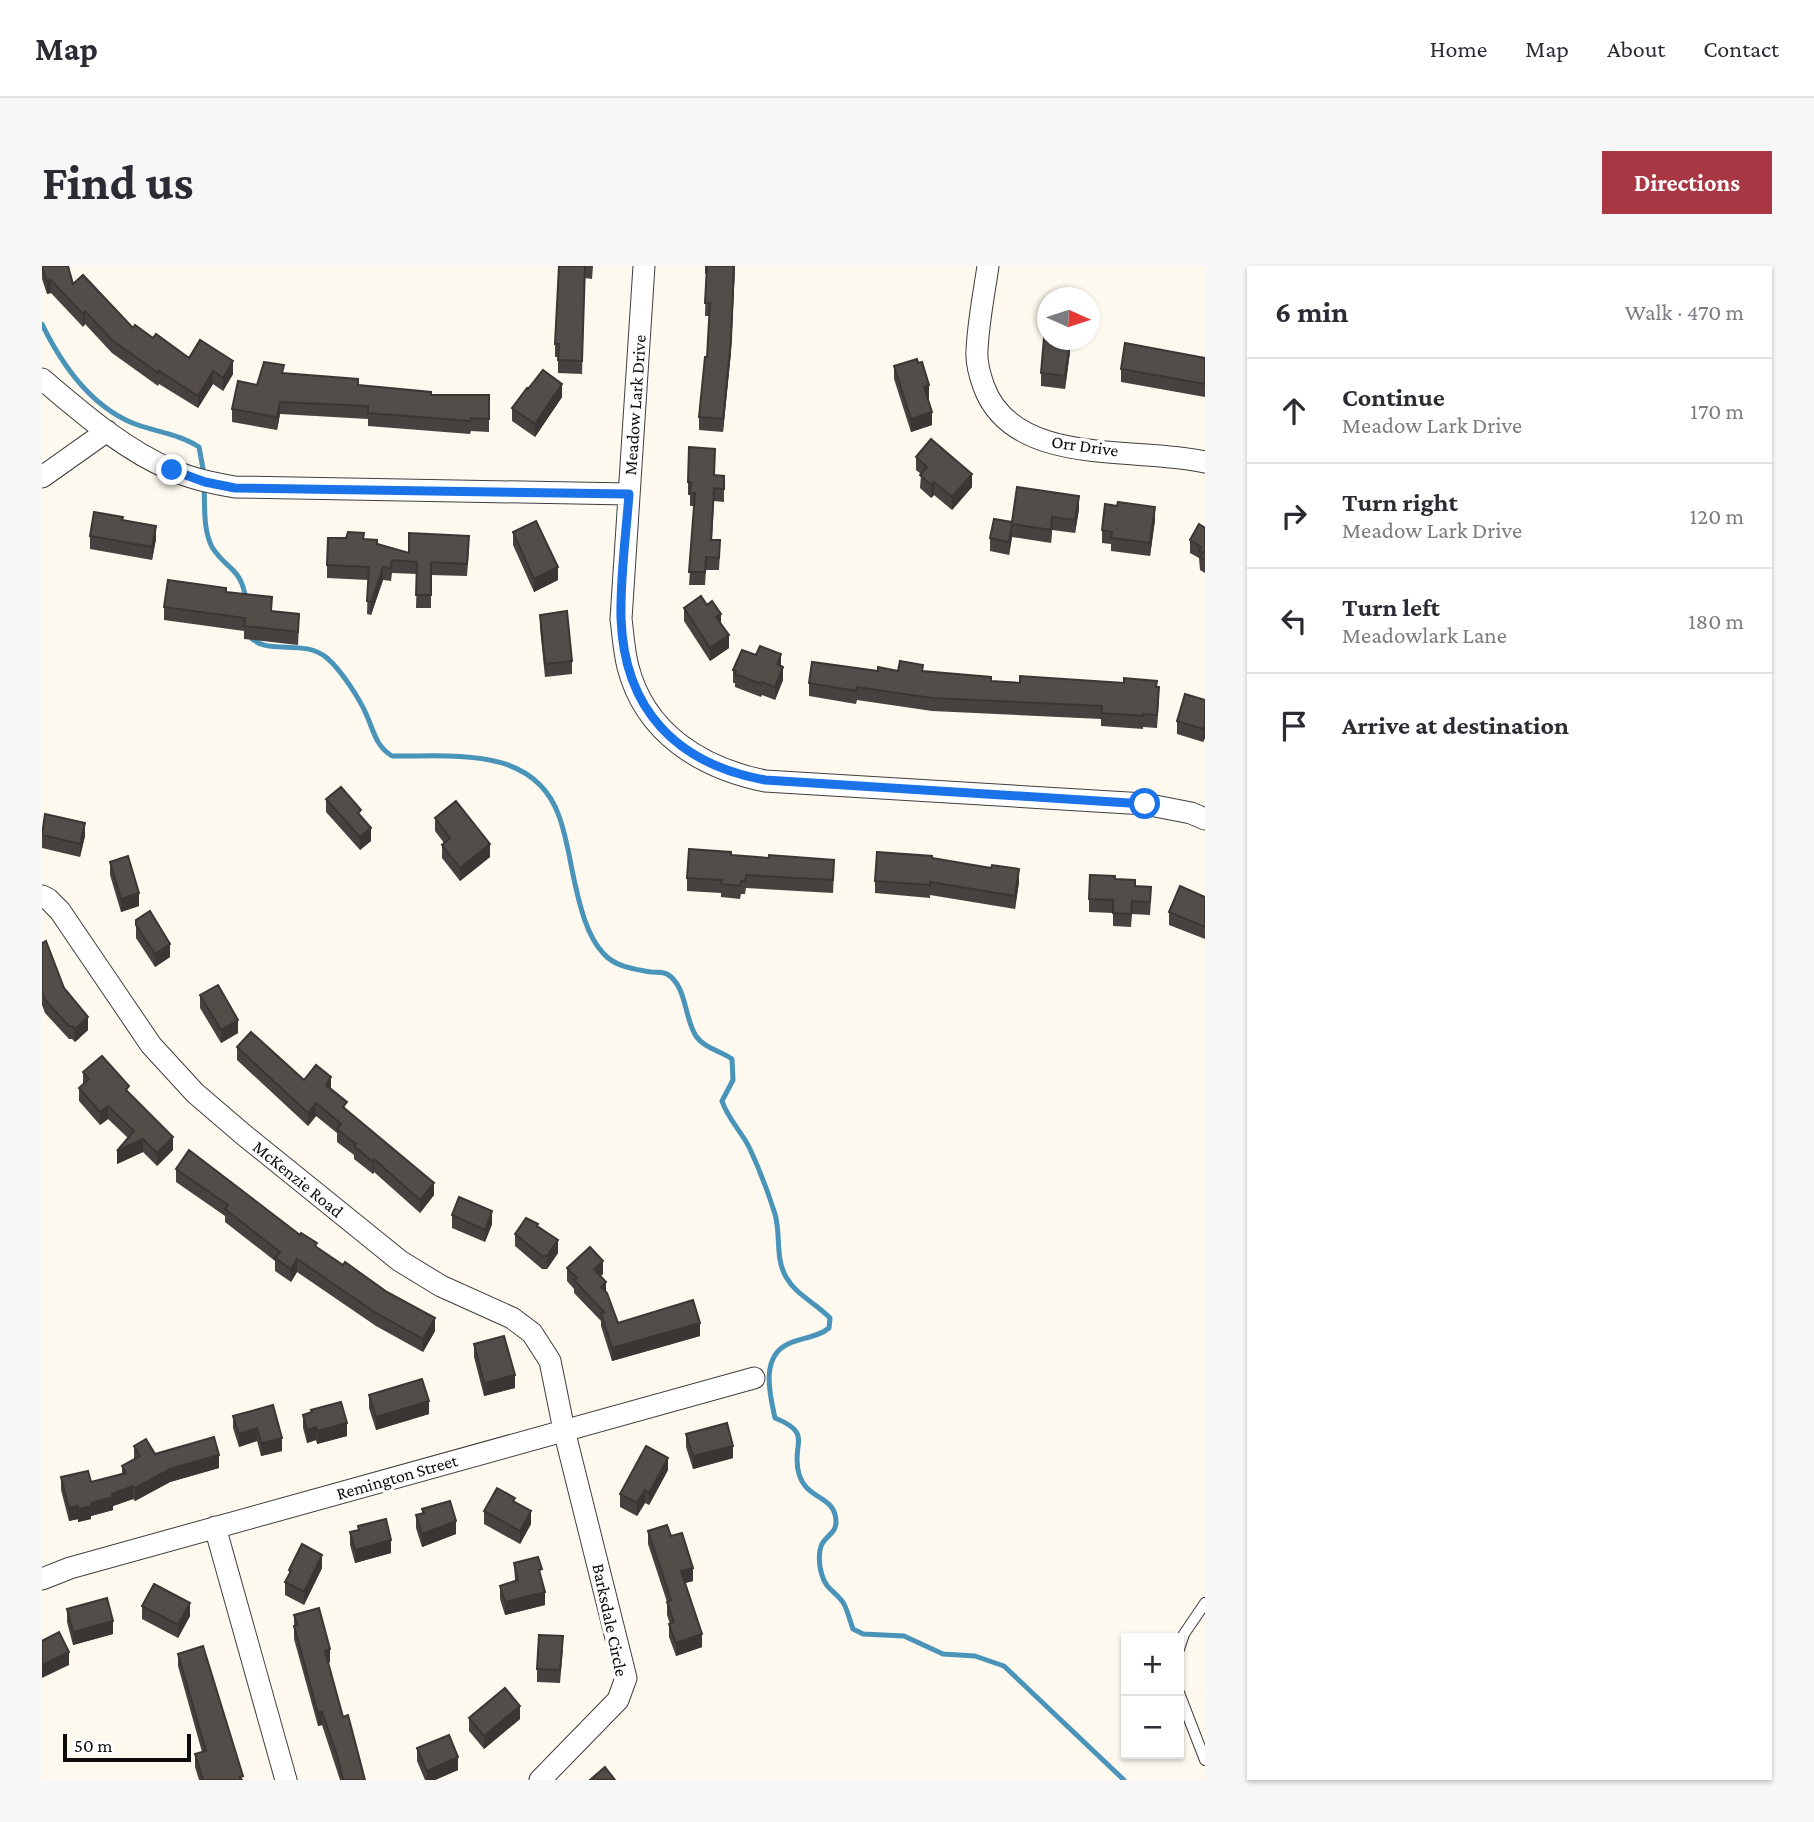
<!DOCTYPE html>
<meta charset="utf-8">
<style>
:root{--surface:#fff;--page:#f7f7f7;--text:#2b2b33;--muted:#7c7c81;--line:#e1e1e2;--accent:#a93743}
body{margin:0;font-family:"Crimson Pro",serif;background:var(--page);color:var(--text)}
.controls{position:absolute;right:21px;bottom:21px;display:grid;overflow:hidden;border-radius:0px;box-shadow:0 2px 5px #0004}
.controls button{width:63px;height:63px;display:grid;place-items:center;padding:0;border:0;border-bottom:2px solid var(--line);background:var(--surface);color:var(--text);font:35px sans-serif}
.compass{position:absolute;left:995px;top:21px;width:63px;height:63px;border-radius:50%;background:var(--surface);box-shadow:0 2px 5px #0004;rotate:93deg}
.scale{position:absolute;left:21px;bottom:18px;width:128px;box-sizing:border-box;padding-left:7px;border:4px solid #0c0c0c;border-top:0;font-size:19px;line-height:24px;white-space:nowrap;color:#0c0c0c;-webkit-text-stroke:5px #fff;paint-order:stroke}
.stop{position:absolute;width:21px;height:21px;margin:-16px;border:5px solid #1a73e8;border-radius:50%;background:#fff}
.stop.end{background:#1a73e8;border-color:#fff;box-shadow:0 2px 7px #0008}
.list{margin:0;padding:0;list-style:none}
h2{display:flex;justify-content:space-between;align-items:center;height:91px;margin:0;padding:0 28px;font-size:30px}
h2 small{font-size:23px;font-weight:400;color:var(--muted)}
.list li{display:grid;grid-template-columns:46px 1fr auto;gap:21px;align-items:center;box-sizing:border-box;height:105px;padding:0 28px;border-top:2px solid var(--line)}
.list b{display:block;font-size:26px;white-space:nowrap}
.list p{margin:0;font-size:23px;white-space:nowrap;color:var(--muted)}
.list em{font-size:23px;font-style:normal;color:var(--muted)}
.icon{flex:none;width:38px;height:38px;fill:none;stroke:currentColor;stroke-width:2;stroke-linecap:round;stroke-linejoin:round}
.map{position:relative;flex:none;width:1163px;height:1514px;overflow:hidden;border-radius:0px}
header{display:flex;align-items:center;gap:42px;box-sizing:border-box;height:98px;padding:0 35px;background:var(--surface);border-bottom:2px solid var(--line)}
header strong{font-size:33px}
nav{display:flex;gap:38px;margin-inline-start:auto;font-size:24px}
.intro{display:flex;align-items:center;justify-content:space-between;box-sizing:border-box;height:168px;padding:0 42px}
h1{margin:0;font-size:49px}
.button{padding:18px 32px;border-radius:0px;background:var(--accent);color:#fff;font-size:24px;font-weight:700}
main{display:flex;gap:42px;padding:0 42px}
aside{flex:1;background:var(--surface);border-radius:0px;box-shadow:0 2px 5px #0004}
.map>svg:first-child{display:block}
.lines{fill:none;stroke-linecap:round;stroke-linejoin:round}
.stream{stroke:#4a94ba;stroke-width:5}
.service-casing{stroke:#3f3f3f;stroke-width:12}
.minor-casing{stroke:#3f3f3f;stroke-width:23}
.service{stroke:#fff;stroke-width:10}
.minor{stroke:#fff;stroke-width:21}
.wall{fill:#474240}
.shaded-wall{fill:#3a3634}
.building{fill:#534d4a;stroke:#3a3634;stroke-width:2}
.route{stroke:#1a73e8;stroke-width:9}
.labels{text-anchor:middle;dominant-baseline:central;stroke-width:7;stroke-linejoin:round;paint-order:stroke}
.street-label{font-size:18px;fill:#0c0c0c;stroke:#fff}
</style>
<header>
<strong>Map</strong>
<nav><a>Home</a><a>Map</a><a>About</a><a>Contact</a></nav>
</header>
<div class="intro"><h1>Find us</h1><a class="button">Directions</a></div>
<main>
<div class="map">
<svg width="1163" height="1514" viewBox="0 0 1163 1514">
<rect width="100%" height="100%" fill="#fdf9ee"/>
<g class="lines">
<path class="stream" d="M0,58C20,99 51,143 96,159C116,166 139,169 157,181L162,208
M162,221C163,240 161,264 170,281C184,304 200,301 204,335
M206,368C222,392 260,371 285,392C299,404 318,433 325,450C332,466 334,480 350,490C410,491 492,479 517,550C525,572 528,596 533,618C538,640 545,670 561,687C573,701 592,703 609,706C614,706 621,706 625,708C645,720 642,752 654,770C662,782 679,785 690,793L691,814L680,835C686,853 699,865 707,881C717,902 726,926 733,948C739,969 733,992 744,1011C754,1029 774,1037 788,1052L787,1062C775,1072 760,1071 746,1078C718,1091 728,1129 733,1152C773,1168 748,1178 757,1208C765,1235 794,1229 794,1256C794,1267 785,1269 780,1278C776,1286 777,1301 780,1309C784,1324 795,1326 802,1338C806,1346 808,1355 811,1363L821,1368L862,1370L901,1388L933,1390L962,1400L1082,1514"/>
<g class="service-casing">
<path id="service" d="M1137,1383L1142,1368L1163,1337
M1137,1427L1163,1494"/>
</g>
<g class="minor-casing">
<path id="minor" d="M602,0L579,353C581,368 582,386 586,401C603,467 659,502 723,515L1103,538L1149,547L1163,553
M946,0C942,28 936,57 935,85C934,97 938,110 942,121C972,202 1095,180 1163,196
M0,113C39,146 82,184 130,204C150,213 171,217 193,221L587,228
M0,211L65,165
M0,630L6,633L18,645L109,779L153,827L202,869L358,995L399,1020L470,1052L490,1067L508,1095L522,1164L584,1412L576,1434L498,1514
M173,1261L244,1514
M0,1313L28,1302L712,1112"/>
</g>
<use href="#service" class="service"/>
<use href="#minor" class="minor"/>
</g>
<path class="wall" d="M0,0L31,18L91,62L147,92L191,108L181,125L171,118L156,142L117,118L116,120L70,87L43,58L41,61L9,27L5,28L0,13Z
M517,0H551L550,13L543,12L540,108L516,107V91H513V78Z
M663,0H693L689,86L681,166L657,164V151L665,91L667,50H663L664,8H663Z
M1028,86L1023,123L999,120V107Z
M1163,92V131L1079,116V103Z
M852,100L887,132L886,133L890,159L869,166L852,113Z
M242,107L316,120L389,129H447V166L429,165L428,168L326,160V153L238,148L235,164L190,156V143Z
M486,123L520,131L493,171L470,155V142Z
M874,191L930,221L910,244L892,229L889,232L878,222L879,208L874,204Z
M673,196L672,209L682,210V236L672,235L670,274L678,287L677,304H664L663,319H647L652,240H648V229H646V216Z
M1037,243L1033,267L1010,264L1009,277L970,271L967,289L948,285V272L970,256Z
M81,254L114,273L110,294L48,283V270Z
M1113,254L1108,290L1069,285V278L1060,277V264Z
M1163,262V307L1158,304L1157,292L1148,287V274Z
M471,266L516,314L492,326L471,279Z
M322,273L367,287L427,283L425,310L389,309V342H374L375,308L350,307L349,315L341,314L329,349L325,348L326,314L285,312V299Z
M184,326L230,345L257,361L256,379L202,373V365L122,354V341Z
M642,342L679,358L687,382L668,395L642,355Z
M498,349L530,395V408L503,411L498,362Z
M739,400L741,414L733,434L720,429L719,431L693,421V417H691V404Z
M856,405H881L949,415L1115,421L1117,434L1115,462L1101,461V463L1059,460V453L890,445L815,434L814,438L767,430V417Z
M1163,434V472L1161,476L1135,468V455Z
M284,533L319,550L329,575L318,584L284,546Z
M393,552L448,591L418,615L400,592V579L402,577L393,565Z
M0,564L43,570L38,591L0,582Z
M689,589L792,607L791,627L704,622L703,628H699L698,633L679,631V627L645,625V612Z
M890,592L977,616L973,643L888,629V632L833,627V615Z
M68,596L97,640L79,646L68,609Z
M1073,613L1093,620L1109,634L1108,649L1090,648L1089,661L1071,660V647L1047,646V633Z
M1163,631V673L1127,659V646Z
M94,654L128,691L113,701L94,672Z
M0,677L22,722L46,764L33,776L30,773H27L3,747L0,739Z
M158,729L196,767L179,777L158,742Z
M195,781L262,814L289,823L305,844L392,929L378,947L332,906L331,908L312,893V889L295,876V867L274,850L266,860L195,794Z
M41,806L87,827L131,884L115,900L101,886L75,898L86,872L66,853L58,859L37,835V822L41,819Z
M134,903L275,982L393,1065L381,1086L334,1060L255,1006L249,1016L233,1005V995L183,956V950L134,916Z
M410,949L450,958L443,976L410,962Z
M473,968L516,987L505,1003H500L473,980Z
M525,1002L561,1008L558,1010L576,1057L658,1070L570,1095L559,1060V1055L532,1027V1023L525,1015Z
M432,1078L473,1122L442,1130L432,1091Z
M327,1129L387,1148L334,1164L327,1142Z
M231,1139L240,1185L219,1190L215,1175L197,1181L191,1162V1150Z
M261,1149L305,1170L275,1178L274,1174L265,1177L261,1162Z
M644,1168L691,1192L651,1203L644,1181Z
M92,1180L113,1188L177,1202L128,1216L93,1235L91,1233L71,1240V1244L49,1250V1253L36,1256V1253L27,1255L19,1224V1211L49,1216L80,1208V1200L92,1193Z
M626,1204L607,1239L603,1237L595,1250L578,1241V1228Z
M473,1236L489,1258L478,1278L442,1258V1245Z
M380,1243L414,1268L380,1281L374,1262V1249L380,1248Z
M316,1260L349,1287L313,1297L308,1279V1266L316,1264Z
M606,1265L629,1270L651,1315L643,1317L660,1381L634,1390L627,1371V1358H628L625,1349V1336L606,1278Z
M472,1297L500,1316L503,1339L463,1349L458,1333V1320L473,1315Z
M280,1302L262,1339L243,1329V1316L247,1310V1304Z
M100,1340L148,1350L136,1372L100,1353Z
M25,1343L71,1368L31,1379L25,1356Z
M252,1349L288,1396L286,1397L301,1451L323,1514H298L280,1459L276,1460L252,1373Z
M521,1383L518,1417L495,1416V1403Z
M136,1388L201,1514H157L153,1501V1488L160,1486L136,1400Z
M427,1452L478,1453L442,1483L427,1465Z
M375,1482L416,1504L393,1514H383L375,1495Z"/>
<path class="shaded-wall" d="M693,0L689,86L681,166V153Z
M9,14V27L5,28V15Z
M43,45V58L41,61V48Z
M1028,74V86L1023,123V110Z
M191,95V108L181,125V112Z
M171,105V118L156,142V130Z
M520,118V131L493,171V158Z
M887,119V132L882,134V121Z
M238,136V148L235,164V151Z
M890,146V159L869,166V153Z
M930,208V221L910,244V231Z
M892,216V229L889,232V219Z
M1037,230V243L1033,267V254Z
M1113,241V254L1108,290V277Z
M1010,251V264L1009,277V264Z
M970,258V271L967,289V276Z
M114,260V273L110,294V281Z
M341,301V314L329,349V336Z
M516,301V314L492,326V313Z
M679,348V360L674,351Z
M687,369V382L668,395V382Z
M739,388V401L735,398Z
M741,401V414L733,434V421Z
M1163,459V472L1161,476V463Z
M43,557V570L38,591V578Z
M329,562V575L318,584V571Z
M448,578V591L418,615V602Z
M977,603V616L973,643V630Z
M97,627V640L79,646V633Z
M128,678V691L113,701V688Z
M46,751V764L33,776V763Z
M196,754V767L179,777V764Z
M289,811V824L284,819Z
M274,837V850L266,860V847Z
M66,840V853L58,859V846Z
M131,871V884L115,900V887Z
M101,873V886L75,898V885Z
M332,893V906L331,908V896Z
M392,917V929L378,947V934Z
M450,945V958L443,976V964Z
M516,974V987L505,1003V990Z
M255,993V1006L249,1016V1003Z
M561,995V1008L552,1016V1003Z
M564,1016V1029L559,1021Z
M393,1052V1065L381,1086V1073Z
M658,1057V1070L570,1095V1082Z
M473,1109V1122L442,1130V1117Z
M387,1135V1148L334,1164V1151Z
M305,1157V1170L275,1178V1165Z
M274,1161V1174L265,1177V1164Z
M215,1162V1175L197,1181V1168Z
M240,1172V1185L219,1190V1177Z
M691,1180V1192L651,1203V1190Z
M177,1189V1202L128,1216L93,1235V1222L128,1203Z
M626,1192V1204L607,1239V1227Z
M91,1220V1233L71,1240V1244L49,1250V1253L36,1256V1243L70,1228Z
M603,1224V1237L595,1250V1237Z
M36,1240V1253L27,1255V1242Z
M489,1245V1258L478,1278V1265Z
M414,1255V1268L380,1281V1268Z
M349,1274V1287L313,1297V1284Z
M280,1289V1302L262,1339V1326Z
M651,1302V1315L639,1318V1305Z
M503,1326V1339L463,1349V1336Z
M148,1337V1350L136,1372V1359Z
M71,1355V1368L31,1379V1366Z
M660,1368V1381L634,1390V1377Z
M288,1383V1396L283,1398V1385Z
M27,1386V1399L0,1412V1399Z
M478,1440V1453L442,1483V1470Z
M280,1446V1459L276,1460V1447Z
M416,1491V1504L393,1514H385V1505Z"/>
<path class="building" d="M0,0H26L31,18L41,9L91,62L93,59L111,72L114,68L147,92L158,74L191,95L181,112L171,105L156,130L117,105L116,107L70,74L43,45L41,48L9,14L5,15Z
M517,0H543L540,95L516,94L517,78H513Z
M665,0H692L689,73L681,153L657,151L663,91H665L668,37H663Z
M1005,37V74H1028L1023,110L999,107Z
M1083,77L1163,92V118L1079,103Z
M875,93L876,97L880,96L887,119L882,121L890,146L869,153L852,100Z
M222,96L242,99L240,107L316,113V119L389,126V129H447V153L429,152L428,155L326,147V140L238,136L235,151L190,143L196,115L215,119Z
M501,104L520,118L493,158L470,142L485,122L486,123Z
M889,173L930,208L910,231L892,216L889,219L878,209L885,201L874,191Z
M647,181L673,183L672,209L682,210V223L672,222L669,274H678L677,292L664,291L663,306H647L653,227H648L649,216H646Z
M975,221L1037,230L1033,254L1010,251L1009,264L970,258L967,276L948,272L952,253L970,256Z
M1076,236L1113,241L1108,277L1069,272L1070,266L1060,264L1063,238L1075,240Z
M52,246L81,251L80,254L114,260L110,281L48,270Z
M494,255L516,301L492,313L471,266Z
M1157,258L1163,262V294L1158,291L1161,287L1157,285L1159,281L1148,274Z
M306,266L322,267L321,273L335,274V278L367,287V267L427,270L425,298L389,296V329H374L375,296L350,294L349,302L341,301L329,336L325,335L327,301L285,299L286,272H304Z
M126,314L184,322V326L230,331L229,345L257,348L256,366L202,360L203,352L122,341Z
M659,330L665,339L670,335L679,348L674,351L687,369L668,382L642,342Z
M525,345L530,395L503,398L498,349Z
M718,380L739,388L735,398L741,401L733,421L720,416L719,418L693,408L694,405L691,404L700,384L714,389Z
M858,395L881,399L880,405L949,411V415L978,417V410L1082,417V412L1115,415L1114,421H1117L1115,449L1101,448V450L1059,447L1060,440L890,432L815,421L814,425L767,417L770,396L836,405V401L856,405Z
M1143,428L1163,434V459L1161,463L1135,455Z
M299,521L319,544L316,547L329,562L318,571L284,533Z
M414,535L448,578L418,602L400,579L408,572L393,552Z
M3,548L43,557L38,578L0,569Z
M647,583L689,586V589L727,592V589L792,594L791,614L704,609L703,615H699L698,620L679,618L680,614L645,612Z
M835,586L890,590V592L949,602L950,599L977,603L973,630L888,616V619L833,615Z
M86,590L97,627L79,633L68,596Z
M1048,609L1073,610V613L1093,614V620L1109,621L1108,636L1090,635L1089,648L1071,647V634L1047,633Z
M1138,620L1163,631V661L1127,646Z
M108,645L128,678L113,688L94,659V654Z
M4,675L22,722L46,751L33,763L30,760H27L3,734L0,726V677Z
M176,719L196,754L179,764L158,729Z
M209,766L262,814L274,799L289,811L284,819L305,836L301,841L392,917L378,934L332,893L331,896L312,880L314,878L295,863L299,858L274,837L266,847L195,781Z
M60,790L87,820L84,824L131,871L115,887L101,873L75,885L92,865L66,840L58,846L37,822L47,813L41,806Z
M147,884L258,969L259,967L275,977L273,980L301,999L303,996L345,1026L393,1052L381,1073L334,1047L255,993L249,1003L233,992L238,986L183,943L186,939L134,903Z
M417,931L450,945L443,964L410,949Z
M484,952L496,958L495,960L516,974L505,990H500L473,968Z
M548,981L561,995L552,1003L564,1016L559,1021L565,1027L576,1057L651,1034L658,1057L570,1082L559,1047L562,1046L532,1014L535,1012L525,1002Z
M462,1070L473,1109L442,1117L432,1078Z
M380,1113L387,1135L334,1151L327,1129Z
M299,1136L305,1157L275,1165L274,1161L265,1164L261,1149L270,1146L269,1144Z
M231,1139L240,1172L219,1177L215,1162L197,1168L191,1150Z
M685,1157L691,1180L651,1190L644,1168Z
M172,1171L177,1189L128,1203L93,1222L91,1220L70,1228L71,1231L49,1237V1240L36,1243V1240L27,1242L19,1211L46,1205L49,1216L84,1207L80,1200L98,1190L92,1180L104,1173L113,1188Z
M604,1180L626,1192L607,1227L603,1224L595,1237L578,1228Z
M455,1222L473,1232L471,1235L489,1245L478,1265L442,1245Z
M408,1235L414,1255L380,1268L374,1249L382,1247L380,1243Z
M344,1253L349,1274L313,1284L308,1266L317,1264L316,1260Z
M625,1259L629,1270L640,1267L651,1302L639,1305L660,1368L634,1377L627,1358L632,1356L625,1336L629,1334L606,1265Z
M260,1278L280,1289L262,1326L243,1316L249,1305L247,1304Z
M496,1291L500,1303L497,1304L503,1326L463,1336L458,1320L476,1314L472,1297Z
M112,1318L148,1337L136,1359L100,1340Z
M65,1332L71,1355L31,1366L25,1343Z
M277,1342L288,1383L283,1385L301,1451L306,1449L323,1514H301L295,1489L280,1446L276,1447L252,1360L256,1359L252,1349Z
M17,1366L27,1386L0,1399V1375Z
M497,1369L521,1370L518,1404L495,1403Z
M161,1380L201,1510L198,1511L199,1514H161L153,1488L164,1485L136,1388Z
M463,1422L478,1440L442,1470L427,1452Z
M407,1469L416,1491L385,1505L375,1482Z
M563,1501L573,1514L549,1513Z"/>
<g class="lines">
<path class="route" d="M130,204L163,216L193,222L587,228C584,269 578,312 579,352C582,444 635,498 723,514L1103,538"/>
</g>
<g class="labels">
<g class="street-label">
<text transform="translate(593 139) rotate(-86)">Meadow Lark Drive</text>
<text transform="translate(1043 180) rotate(8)">Orr Drive</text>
<text transform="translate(256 913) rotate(39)">McKenzie Road</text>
<text transform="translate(355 1211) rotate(-16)">Remington Street</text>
<text transform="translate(568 1354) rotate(78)">Barksdale Circle</text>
</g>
</g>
</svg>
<div class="controls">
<button>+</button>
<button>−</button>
</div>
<svg class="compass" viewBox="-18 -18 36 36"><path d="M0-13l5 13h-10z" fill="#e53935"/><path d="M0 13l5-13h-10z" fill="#7c7c81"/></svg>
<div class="scale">50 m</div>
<div class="stop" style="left:1103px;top:538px"></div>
<div class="stop end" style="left:130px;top:204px"></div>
</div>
<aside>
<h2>6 min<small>Walk · 470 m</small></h2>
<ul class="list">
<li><svg class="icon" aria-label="ahead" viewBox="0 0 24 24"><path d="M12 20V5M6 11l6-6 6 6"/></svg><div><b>Continue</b><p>Meadow Lark Drive</p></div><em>170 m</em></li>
<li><svg class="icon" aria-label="right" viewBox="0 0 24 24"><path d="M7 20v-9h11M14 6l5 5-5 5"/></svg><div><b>Turn right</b><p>Meadow Lark Drive</p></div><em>120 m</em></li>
<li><svg class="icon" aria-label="left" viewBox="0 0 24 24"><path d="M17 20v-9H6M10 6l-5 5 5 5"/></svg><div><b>Turn left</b><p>Meadowlark Lane</p></div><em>180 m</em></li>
<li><svg class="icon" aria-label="arrive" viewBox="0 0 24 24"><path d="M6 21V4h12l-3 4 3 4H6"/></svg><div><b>Arrive at destination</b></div></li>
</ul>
</aside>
</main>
